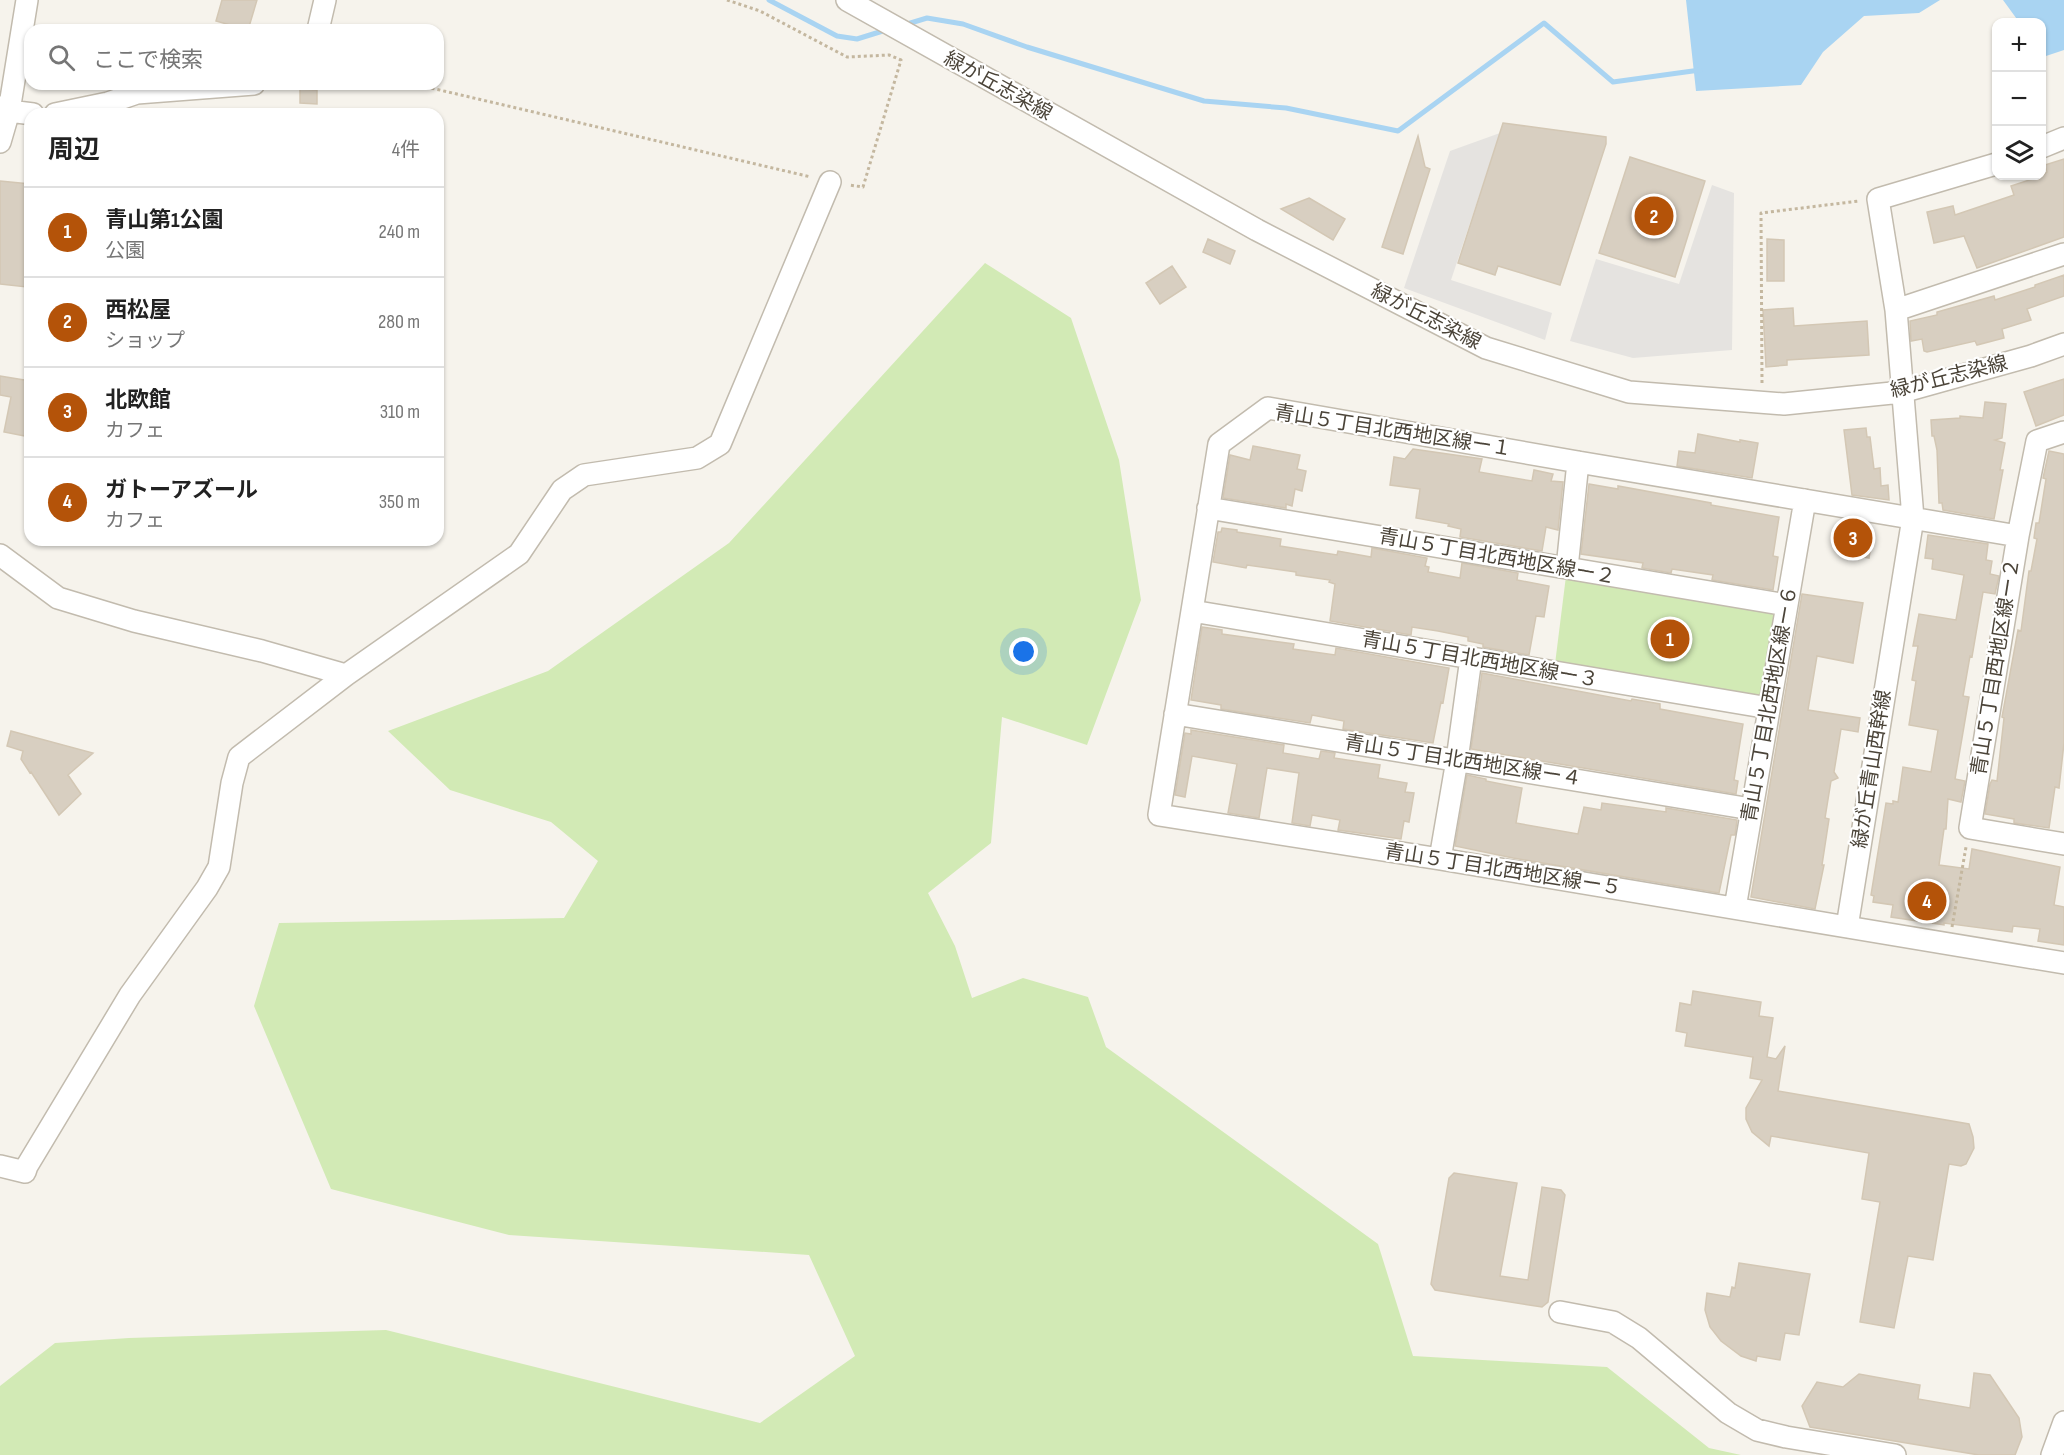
<!DOCTYPE html>
<html lang="ja">
<meta charset="utf-8">
<style>
:root{--surface:#fff;--page:#f2f2f2;--text:#222;--muted:#767676;--line:#e0e0e0;--accent:#b45309}
body{margin:0;font-family:"Sofia Sans Condensed","Noto Sans JP",sans-serif;background:var(--page);color:var(--text)}
.controls{position:absolute;right:18px;top:18px;display:grid;overflow:hidden;border-radius:12px;box-shadow:0 2px 4px #0004}
.controls button{width:54px;height:54px;display:grid;place-items:center;padding:0;border:0;border-bottom:2px solid var(--line);background:var(--surface);color:var(--text);font:30px sans-serif}
.you{position:absolute;left:1024px;top:652px;width:21px;height:21px;margin:-15px;border:4px solid #fff;border-radius:50%;background:#1a73e8;box-shadow:0 0 0 9px #1a73e833}
.badge{display:grid;place-items:center;width:39px;height:39px;border-radius:50%;background:var(--accent);color:#fff;font-size:20px;font-weight:700}
.pin{position:absolute;translate:-50% -50%;border:3px solid #fff;box-shadow:0 2px 6px #0006}
.list{margin:0;padding:0;list-style:none}
h2{display:flex;justify-content:space-between;align-items:center;height:78px;margin:0;padding:0 24px;font-size:26px}
h2 small{font-size:20px;font-weight:400;color:var(--muted)}
.list li{display:grid;grid-template-columns:39px 1fr auto;gap:18px;align-items:center;box-sizing:border-box;height:90px;padding:0 24px;border-top:2px solid var(--line)}
.list b{display:block;font-size:22px;white-space:nowrap}
.list p{margin:0;font-size:20px;white-space:nowrap;color:var(--muted)}
.list em{font-size:20px;font-style:normal;color:var(--muted)}
.icon{flex:none;width:33px;height:33px;fill:none;stroke:currentColor;stroke-width:2;stroke-linecap:round;stroke-linejoin:round}
.map{position:relative;flex:none;width:2064px;height:1455px;overflow:hidden}
.search{position:absolute;background:var(--surface);box-shadow:0 2px 4px #0004;left:24px;top:24px;width:420px;height:66px;display:flex;align-items:center;gap:15px;box-sizing:border-box;padding:0 21px;border-radius:18px;color:var(--muted);font-size:22px}
.panel{position:absolute;background:var(--surface);box-shadow:0 2px 4px #0004;left:24px;top:108px;width:420px;height:438px;border-radius:18px}
.map>svg:first-child{display:block}
.green{fill:#d2eab5}
.parking{fill:#e5e3e0}
.water{fill:#a9d4f2}
.lines{fill:none;stroke-linecap:round;stroke-linejoin:round}
.stream{stroke:#a9d4f2;stroke-width:5}
.building{fill:#d8cfc1;stroke:#d3c7b4;stroke-width:1.5}
.minor-casing{stroke:#c2bbae;stroke-width:24}
.path{stroke:#c4b79f;stroke-width:3;stroke-dasharray:3 3;stroke-linecap:butt}
.minor{stroke:#fff;stroke-width:21}
.labels{text-anchor:middle;dominant-baseline:central;stroke-width:4.5;stroke-linejoin:round;paint-order:stroke}
.street-label{font-size:20px;fill:#4b4439;stroke:#fff}
</style>
<div class="map">
<svg width="2064" height="1455" viewBox="0 0 2064 1455">
<rect width="100%" height="100%" fill="#f6f3ec"/>
<path class="green" d="M985,263L1071,318L1119,460L1141,600L1087,745L1002,717L991,843L928,893L955,946L972,998L1023,978L1088,997L1106,1047L1378,1244L1413,1356L1607,1367L1709,1448L1741,1455H0V1386L55,1343L129,1338L386,1330L760,1423L855,1356L809,1255L509,1235L331,1189L254,1006L279,923L564,918L598,861L551,822L450,790L388,731L548,671L729,543Z
M1567,568L1787,605L1769,708L1554,672Z"/>
<path class="parking" d="M1500,133L1451,280L1552,313L1545,340L1404,288L1450,151Z
M1712,185L1734,193L1732,350L1633,358L1570,341L1596,259L1679,284Z"/>
<path class="water" d="M1686,0H1940L1919,13L1864,16L1823,52L1801,85L1696,91Z
M2003,0H2064V50L2043,57L2042,55V22H2019Z"/>
<g class="lines">
<path class="stream" d="M769,0L837,36L857,39L886,30
M904,25L927,18L963,24L1027,47L1204,101L1286,108L1398,131L1544,23L1613,82L1700,70"/>
</g>
<path class="building" d="M222,0H257L248,30L216,21Z
M300,89L317,90V104L300,103Z
M1503,123L1606,137V144L1560,285L1498,266L1495,275L1458,263Z
M1418,136L1425,167L1430,169L1403,254L1382,247Z
M1630,157L1705,181L1675,277L1599,253Z
M2064,159V237L1977,268L1964,236L1934,243L1927,212L1953,206L1955,215L2014,195L2011,186L2042,176L2047,172L2045,165Z
M0,181L30,184V264L27,287L0,284Z
M1309,198L1345,219L1333,240L1281,209Z
M1208,239L1235,251L1230,264L1203,252Z
M1767,239L1784,240V281H1767Z
M1172,266L1186,287L1160,304L1146,283Z
M2064,275V296L2027,309L2031,320L2002,329L2004,338L1977,345L1975,341L1927,352L1924,351L1922,339L1911,341L1910,321L1937,315V312L1994,296L1995,300L2035,287V285Z
M1793,308L1794,326L1867,321L1869,355L1787,360V365L1766,367L1763,310Z
M0,376L30,381V437L4,432L11,397L0,395Z
M2064,379V415L2036,426L2024,392Z
M1985,402L2006,404L2002,438L1995,440L2005,443L2000,470H2003L1994,519L1943,510L1942,503H1939L1937,450L1934,436H1932L1931,420L1960,418V416L1983,418Z
M1866,428L1867,437H1870L1874,469L1880,468L1881,486L1888,485L1889,500L1852,495L1844,430Z
M1698,434L1740,442V440L1758,443L1752,478L1677,466L1679,451L1695,453Z
M1253,446L1300,455L1297,469L1306,471L1302,491L1295,489L1292,506L1286,504V508L1223,498L1230,455L1250,460Z
M1413,449L1482,459L1479,472L1532,481L1534,470L1553,474L1551,481L1563,482L1558,530L1546,527L1542,551L1460,537L1461,529L1448,526L1449,524L1416,518L1420,489L1390,485L1394,457L1405,459Z
M2049,451L2064,454V743L2059,788L2055,787L2049,828L2014,823V819L1985,814L1990,784L1992,780L1997,781L2004,718L2002,717L2018,630L2021,631L2029,571H2031L2037,539L2034,538L2036,523H2039L2046,479L2043,478Z
M1589,484L1618,489V486L1711,503V505L1779,517L1773,556L1778,557L1773,590L1712,580L1713,575L1672,569L1671,573L1642,568L1643,563L1581,554Z
M1222,528L1237,530V532L1281,539L1280,546L1337,555L1338,551L1371,557L1372,548L1427,558L1425,566L1429,567L1428,572L1460,578L1462,563L1518,573L1517,580L1549,586L1544,617L1536,616L1529,655L1483,647V644L1468,641V637L1438,631L1412,627L1411,635L1330,621L1335,584L1329,582L1330,580L1296,575V572L1247,565L1246,568L1213,562L1218,532H1221Z
M1852,528L1873,532L1869,558L1848,554Z
M1928,535L1988,544L1986,560L1992,561L1990,574L1999,576L1995,594L1983,592L1972,657L1970,656L1963,696L1969,697L1955,779L1965,781L1961,802L1948,799L1946,829H1944L1939,865L1969,869L1972,849L2060,867L2054,905L2064,907V945L2038,941L2040,929L2013,926L2012,932L1944,923V925L1891,917L1893,905L1873,902L1874,896L1871,895L1886,803L1893,804V801L1898,802L1903,767L1931,772L1938,730L1909,725L1916,681L1912,680L1918,646H1913L1919,614L1956,620L1964,575L1932,569L1933,559L1925,558Z
M1802,594L1863,603L1853,663L1817,656L1808,710L1860,718L1858,732L1841,729L1834,772L1838,778L1831,781L1825,818L1829,819L1822,865H1824L1815,909L1751,897Z
M1202,627L1222,630V634L1294,644L1293,649L1335,655L1336,648L1449,668L1443,703L1441,702L1433,743L1343,729L1344,721L1312,715L1310,723L1221,709V705L1191,700Z
M1482,673L1631,701L1632,699L1660,704V709L1743,724L1734,780L1738,781L1736,794L1471,749Z
M1191,730L1284,745L1283,753L1319,759L1321,751L1335,753L1334,758L1380,765L1378,778L1407,783L1405,792L1414,793L1409,822L1404,821L1401,839L1338,830L1340,820L1312,815L1310,826L1292,823L1299,773L1267,768L1259,818L1228,813L1237,764L1192,756L1185,797L1175,795L1185,733L1191,734Z
M11,731L93,753L68,775L81,794L59,815L31,772L30,773L21,759L23,751L7,746Z
M1467,775L1486,779V781L1522,788L1516,823L1578,834L1584,807L1601,810L1602,803L1666,812V808L1737,820L1735,835H1731L1719,893L1513,858L1455,846Z
M1693,991L1761,1002L1759,1016L1773,1018L1767,1057L1776,1059L1785,1046L1778,1091L1969,1124L1973,1137L1974,1148L1966,1164L1961,1166L1949,1164L1933,1260L1908,1256L1894,1328L1860,1322L1880,1202L1862,1199L1869,1153L1771,1136L1769,1146L1752,1132L1746,1119V1108L1762,1080L1750,1078L1753,1057L1685,1046L1687,1033L1676,1031L1680,1003L1691,1005Z
M1454,1173L1517,1183L1500,1276L1528,1280L1542,1187L1561,1190L1565,1195L1548,1302L1542,1307L1435,1290L1431,1284L1449,1178Z
M1739,1263L1810,1274L1799,1335L1785,1333L1780,1360L1757,1356L1756,1361L1741,1356L1721,1341L1710,1327L1705,1310L1707,1293L1730,1297L1732,1287L1735,1288Z
M1974,1373L1990,1375L2019,1418L2022,1437L2015,1455H1979L1810,1427L1802,1406L1817,1382L1843,1387L1859,1374L1920,1385L1918,1399L1970,1408Z"/>
<g class="lines">
<g class="minor-casing">
<path id="minor" d="M847,0L1257,230L1486,348L1629,392L1784,404L1902,392L2031,356L2064,344
M318,30L325,0
M0,107L9,111L33,114
M55,114L108,103L137,93L254,84
M0,142L9,111L27,0
M2042,147L2064,138
M1996,164L1878,199L1896,310L1913,518L1847,927L2064,963
M1896,310L2064,254
M2064,432L2037,441L2018,536L1970,828L2064,844
M1208,508L1787,605
M0,555L58,598L134,621L262,651L346,675
M1567,568L1578,462
M1192,611L1769,708
M1175,714L1751,809
M1440,859L1457,760L1471,658
M1735,908L1805,500
M1847,927L1440,859L1159,815L1219,444L1268,408L1578,462L2018,536
M0,1166L25,1172L27,1166L130,995L207,888L219,867L232,783L239,757L346,675L519,554L562,490L584,475L697,458L720,444L830,182
M1560,1312L1613,1322L1639,1338L1728,1413L1757,1430L1786,1437L1895,1455
M2052,1455L2064,1422"/>
</g>
<path class="path" d="M727,0L760,11L847,57L889,55L901,60L863,187L849,185
M414,84L811,177
M1762,383L1761,213L1859,201
M1952,927L1966,847"/>
<use href="#minor" class="minor"/>
</g>
<g class="labels">
<g class="street-label">
<text transform="translate(998 86) rotate(29)">緑が丘志染線</text>
<text transform="translate(1426 317) rotate(27)">緑が丘志染線</text>
<text transform="translate(1949 377) rotate(-14)">緑が丘志染線</text>
<text transform="translate(1393 431) rotate(9)">青山５丁目北西地区線ー１</text>
<text transform="translate(1497 557) rotate(10)">青山５丁目北西地区線ー２</text>
<text transform="translate(1480 660) rotate(10)">青山５丁目北西地区線ー３</text>
<text transform="translate(1996 667) rotate(-81)">青山５丁目西地区線ー２</text>
<text transform="translate(1770 704) rotate(-80)">青山５丁目北西地区線ー６</text>
<text transform="translate(1463 761) rotate(9)">青山５丁目北西地区線ー４</text>
<text transform="translate(1872 769) rotate(-81)">緑が丘青山西幹線</text>
<text transform="translate(1503 870) rotate(9)">青山５丁目北西地区線ー５</text>
</g>
</g>
</svg>
<div class="controls">
<button>+</button>
<button>−</button>
<button><svg class="icon" aria-label="layers" viewBox="0 0 24 24"><path d="M12 4l9 5-9 5-9-5zM3 14l9 5 9-5"/></svg></button>
</div>
<div class="you"></div>
<div class="pin badge" style="left:1670px;top:639px">1</div>
<div class="pin badge" style="left:1654px;top:216px">2</div>
<div class="pin badge" style="left:1853px;top:538px">3</div>
<div class="pin badge" style="left:1927px;top:901px">4</div>
<div class="search"><svg class="icon" aria-label="search" viewBox="0 0 24 24"><circle cx="10" cy="10" r="6"/><path d="M15 15l6 6"/></svg>ここで検索</div>
<section class="panel">
<h2>周辺<small>4件</small></h2>
<ul class="list">
<li><span class="badge">1</span><div><b>青山第1公園</b><p>公園</p></div><em>240 m</em></li>
<li><span class="badge">2</span><div><b>西松屋</b><p>ショップ</p></div><em>280 m</em></li>
<li><span class="badge">3</span><div><b>北欧館</b><p>カフェ</p></div><em>310 m</em></li>
<li><span class="badge">4</span><div><b>ガトーアズール</b><p>カフェ</p></div><em>350 m</em></li>
</ul>
</section>
</div>
